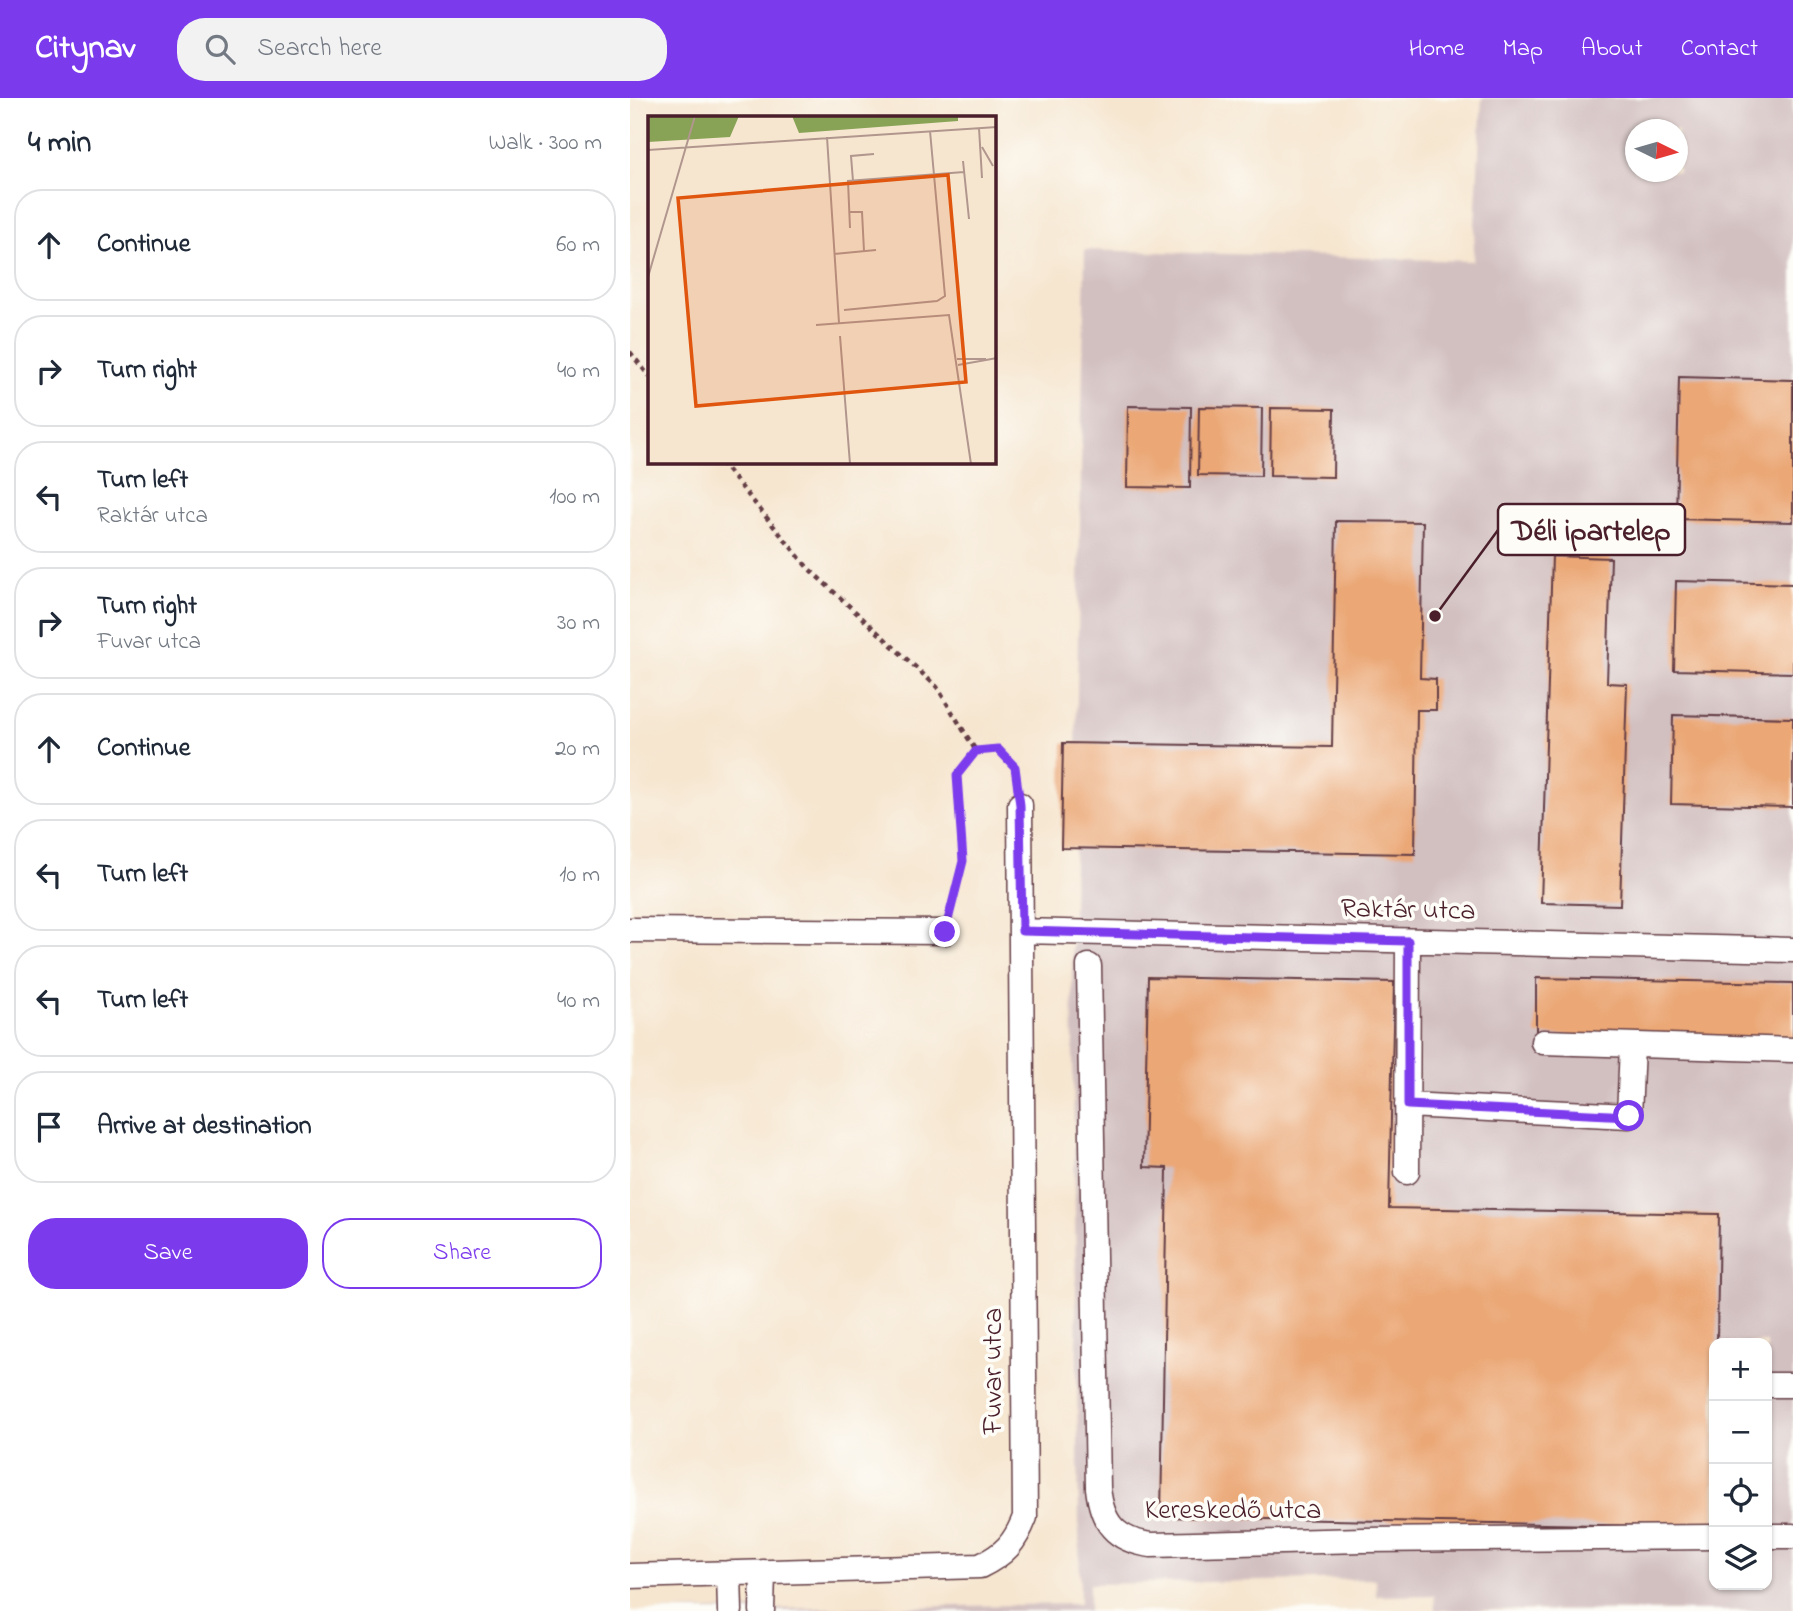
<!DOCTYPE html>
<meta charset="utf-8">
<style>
:root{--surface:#fff;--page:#f2f2f3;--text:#1f2937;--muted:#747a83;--line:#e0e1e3;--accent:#7c3aed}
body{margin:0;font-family:"Indie Flower",sans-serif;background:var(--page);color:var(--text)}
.controls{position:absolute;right:21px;bottom:21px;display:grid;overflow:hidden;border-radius:14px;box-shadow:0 2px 5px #0004}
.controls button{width:63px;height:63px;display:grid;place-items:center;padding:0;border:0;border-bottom:2px solid var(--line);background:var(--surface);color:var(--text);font:35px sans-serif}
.compass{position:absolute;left:995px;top:21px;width:63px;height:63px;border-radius:50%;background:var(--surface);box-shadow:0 2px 5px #0004;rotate:95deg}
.stop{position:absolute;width:21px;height:21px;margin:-16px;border:5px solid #7c3aed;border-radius:50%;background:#fff}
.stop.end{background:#7c3aed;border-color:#fff;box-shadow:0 2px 7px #0008}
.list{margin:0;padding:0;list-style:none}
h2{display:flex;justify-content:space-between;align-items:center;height:91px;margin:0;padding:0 28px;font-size:30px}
h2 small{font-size:23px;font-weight:400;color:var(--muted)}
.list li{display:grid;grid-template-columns:46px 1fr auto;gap:21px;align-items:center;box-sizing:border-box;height:112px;margin:0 14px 14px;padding:0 14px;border:2px solid var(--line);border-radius:28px}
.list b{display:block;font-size:26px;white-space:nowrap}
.list p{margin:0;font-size:23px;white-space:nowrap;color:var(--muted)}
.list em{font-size:23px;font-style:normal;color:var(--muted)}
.actions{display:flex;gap:14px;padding:21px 28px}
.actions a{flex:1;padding:16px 0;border:2px solid var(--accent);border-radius:28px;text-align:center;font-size:24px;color:var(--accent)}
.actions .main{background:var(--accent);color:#fff}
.icon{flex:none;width:38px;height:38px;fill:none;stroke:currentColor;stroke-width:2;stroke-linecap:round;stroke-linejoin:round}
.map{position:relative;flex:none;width:1163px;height:1513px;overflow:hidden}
header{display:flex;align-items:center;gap:42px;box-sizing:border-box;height:98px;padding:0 35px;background:var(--accent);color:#fff}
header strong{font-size:33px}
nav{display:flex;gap:38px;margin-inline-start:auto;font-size:24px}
.search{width:490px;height:63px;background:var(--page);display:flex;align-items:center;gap:18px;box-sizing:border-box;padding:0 24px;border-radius:28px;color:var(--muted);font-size:26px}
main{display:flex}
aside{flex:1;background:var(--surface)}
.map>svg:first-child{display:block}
.industrial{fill:#d2bfc0;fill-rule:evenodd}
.building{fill:#eba776}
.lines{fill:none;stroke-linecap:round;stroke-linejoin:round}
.minor-casing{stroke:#643d44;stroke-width:27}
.path{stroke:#643d44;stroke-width:4.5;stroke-dasharray:5 5;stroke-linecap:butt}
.minor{stroke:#fff;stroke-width:24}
.route{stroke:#7c3aed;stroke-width:9}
.labels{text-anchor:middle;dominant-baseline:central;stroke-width:7;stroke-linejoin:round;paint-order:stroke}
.street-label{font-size:28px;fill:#4a1f2b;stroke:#fdfcf7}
.inset-road{fill:none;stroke:#b1968e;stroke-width:2}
.view{fill:#e0560e;fill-opacity:0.15;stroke:#e0560e;stroke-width:3.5}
.inset-edge{fill:none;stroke:#4a1f2b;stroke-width:3.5}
.leader{fill:none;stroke:#4a1f2b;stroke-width:2.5}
.callout-dot{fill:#4a1f2b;stroke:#fdfcf7;stroke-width:2.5}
.callout{fill:#fdfcf7;stroke:#4a1f2b;stroke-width:2.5}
.callout-label{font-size:30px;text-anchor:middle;font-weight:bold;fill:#4a1f2b}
</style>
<header>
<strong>Citynav</strong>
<div class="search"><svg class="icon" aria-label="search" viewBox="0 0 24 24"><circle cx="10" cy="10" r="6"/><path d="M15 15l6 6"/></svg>Search here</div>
<nav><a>Home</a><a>Map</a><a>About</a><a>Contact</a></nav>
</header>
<main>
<aside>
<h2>4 min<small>Walk · 300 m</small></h2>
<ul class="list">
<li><svg class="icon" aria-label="ahead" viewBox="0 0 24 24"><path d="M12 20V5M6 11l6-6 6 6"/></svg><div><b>Continue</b></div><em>60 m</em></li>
<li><svg class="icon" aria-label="right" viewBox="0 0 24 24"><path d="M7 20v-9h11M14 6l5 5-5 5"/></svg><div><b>Turn right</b></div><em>40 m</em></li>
<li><svg class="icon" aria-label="left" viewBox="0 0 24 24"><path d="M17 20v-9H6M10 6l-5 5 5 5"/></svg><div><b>Turn left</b><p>Raktár utca</p></div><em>100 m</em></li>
<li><svg class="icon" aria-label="right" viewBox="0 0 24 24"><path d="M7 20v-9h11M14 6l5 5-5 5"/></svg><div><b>Turn right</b><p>Fuvar utca</p></div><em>30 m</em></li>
<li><svg class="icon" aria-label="ahead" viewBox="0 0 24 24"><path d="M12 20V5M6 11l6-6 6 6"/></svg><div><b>Continue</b></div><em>20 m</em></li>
<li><svg class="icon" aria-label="left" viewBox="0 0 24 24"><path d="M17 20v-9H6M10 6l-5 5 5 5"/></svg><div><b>Turn left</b></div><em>10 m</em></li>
<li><svg class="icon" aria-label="left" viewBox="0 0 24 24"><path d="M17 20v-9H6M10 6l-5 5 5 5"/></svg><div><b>Turn left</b></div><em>40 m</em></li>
<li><svg class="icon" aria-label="arrive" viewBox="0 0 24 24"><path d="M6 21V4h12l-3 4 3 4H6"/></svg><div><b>Arrive at destination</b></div></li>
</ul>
<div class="actions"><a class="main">Save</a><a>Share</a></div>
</aside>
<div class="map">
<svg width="1163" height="1513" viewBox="0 0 1163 1513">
<rect width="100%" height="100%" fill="#fdfcf7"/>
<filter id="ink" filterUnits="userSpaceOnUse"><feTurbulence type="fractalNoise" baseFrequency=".0143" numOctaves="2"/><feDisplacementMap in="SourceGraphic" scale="14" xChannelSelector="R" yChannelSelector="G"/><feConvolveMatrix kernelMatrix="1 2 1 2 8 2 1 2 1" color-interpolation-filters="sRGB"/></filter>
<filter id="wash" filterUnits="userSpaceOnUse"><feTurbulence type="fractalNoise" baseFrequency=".00686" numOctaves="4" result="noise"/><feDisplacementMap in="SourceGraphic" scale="28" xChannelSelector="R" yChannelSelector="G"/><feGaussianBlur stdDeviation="1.57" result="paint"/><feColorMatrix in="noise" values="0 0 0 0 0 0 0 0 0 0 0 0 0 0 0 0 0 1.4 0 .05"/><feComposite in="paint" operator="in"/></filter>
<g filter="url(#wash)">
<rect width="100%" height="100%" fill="#f6e6d0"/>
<path class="industrial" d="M852,0H1163V1513L805,1512L804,1497L746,1498V1481L459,1486V1513H21L450,1506L442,873L455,152L843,163ZM1006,32H1048V74H1006ZM1084,1245H1137V1487H1084Z"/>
<g id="blocks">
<path class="building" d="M1049,279L1163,282V424L1046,421Z
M498,308L561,309L560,390L497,389Z
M569,309L632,310L631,378L568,377Z
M641,310L704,311L703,379L640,378Z
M706,423L793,424L790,580L806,581V612H787L785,756L431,750L433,645L702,649Z
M922,458L981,460L977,585L997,586L990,807L911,805Z
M1046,483L1163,486V575L1044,572Z
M1043,617L1163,620V709L1041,706Z
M518,879L764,884L759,1110L1089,1116L1087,1245H1084V1429L531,1419L537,1070L514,1069Z
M906,880L1163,885V941L906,937Z"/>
</g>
</g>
<g filter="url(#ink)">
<use href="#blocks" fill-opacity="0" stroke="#643d44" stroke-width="2"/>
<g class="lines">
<g class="minor-casing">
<path id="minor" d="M0,832L315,834
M392,833L1163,852
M459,868L468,1390C472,1425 485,1442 521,1447L733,1442L1084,1439
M913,944L1163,952
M777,1007L999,1018L1002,948
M777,1074L778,843
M1137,1287H1163
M1137,1438H1163
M99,1475L100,1513
M0,1478L350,1468C375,1456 385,1445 395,1419L390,707
M132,1513L133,1474"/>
</g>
<path class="path" d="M0,254L19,278
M91,364L178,470L307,589L346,653
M320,813L333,763L327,677L346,653L368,651L385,669L387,686"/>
<use href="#minor" class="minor"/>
</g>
</g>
<g class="lines" filter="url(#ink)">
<path class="route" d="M315,834L333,763L327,677L346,653L368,651L385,669L390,707L392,833L778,843V1007L999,1018"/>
</g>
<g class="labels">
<g class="street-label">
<text transform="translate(778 813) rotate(1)">Raktár utca</text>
<text transform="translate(364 1273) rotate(-90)">Fuvar utca</text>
<text x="603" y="1413">Kereskedő utca</text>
</g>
</g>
<g transform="translate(18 18)">
<rect width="348" height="348" fill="#f6e6d0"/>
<path d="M0,0H91L82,21L0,26ZM144,0H310V5L151,17Z" fill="#88a355"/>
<path class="inset-road" d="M331,12L334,62M179,21L191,207M334,31L345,50M0,34L349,11M315,45L321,103M205,65L203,40L226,38M202,96H214L216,135M202,112L200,65L316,56M186,138L228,134M0,161L47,0M196,194L289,185L297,180L282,15M168,209L301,199L323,348M192,220L202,348M309,243H338M310,249L349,242"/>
<path class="view" d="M300,59L318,266L48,290L30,82Z"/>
<rect width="348" height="348" class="inset-edge"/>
</g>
<path class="leader" d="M805 518L868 432"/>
<circle class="callout-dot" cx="805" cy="518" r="7"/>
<rect class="callout" x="868" y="406" width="187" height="51" rx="7"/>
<g class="callout-label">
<text x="961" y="442">Déli ipartelep</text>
</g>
</svg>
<div class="controls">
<button>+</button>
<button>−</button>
<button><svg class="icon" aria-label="locate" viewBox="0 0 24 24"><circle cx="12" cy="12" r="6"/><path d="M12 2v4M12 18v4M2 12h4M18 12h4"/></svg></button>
<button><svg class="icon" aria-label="layers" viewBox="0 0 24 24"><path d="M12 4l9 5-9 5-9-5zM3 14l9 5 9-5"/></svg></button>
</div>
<svg class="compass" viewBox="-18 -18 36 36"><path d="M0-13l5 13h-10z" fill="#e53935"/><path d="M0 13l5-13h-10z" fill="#747a83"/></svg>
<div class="stop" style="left:999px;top:1018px"></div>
<div class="stop end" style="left:315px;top:834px"></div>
</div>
</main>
